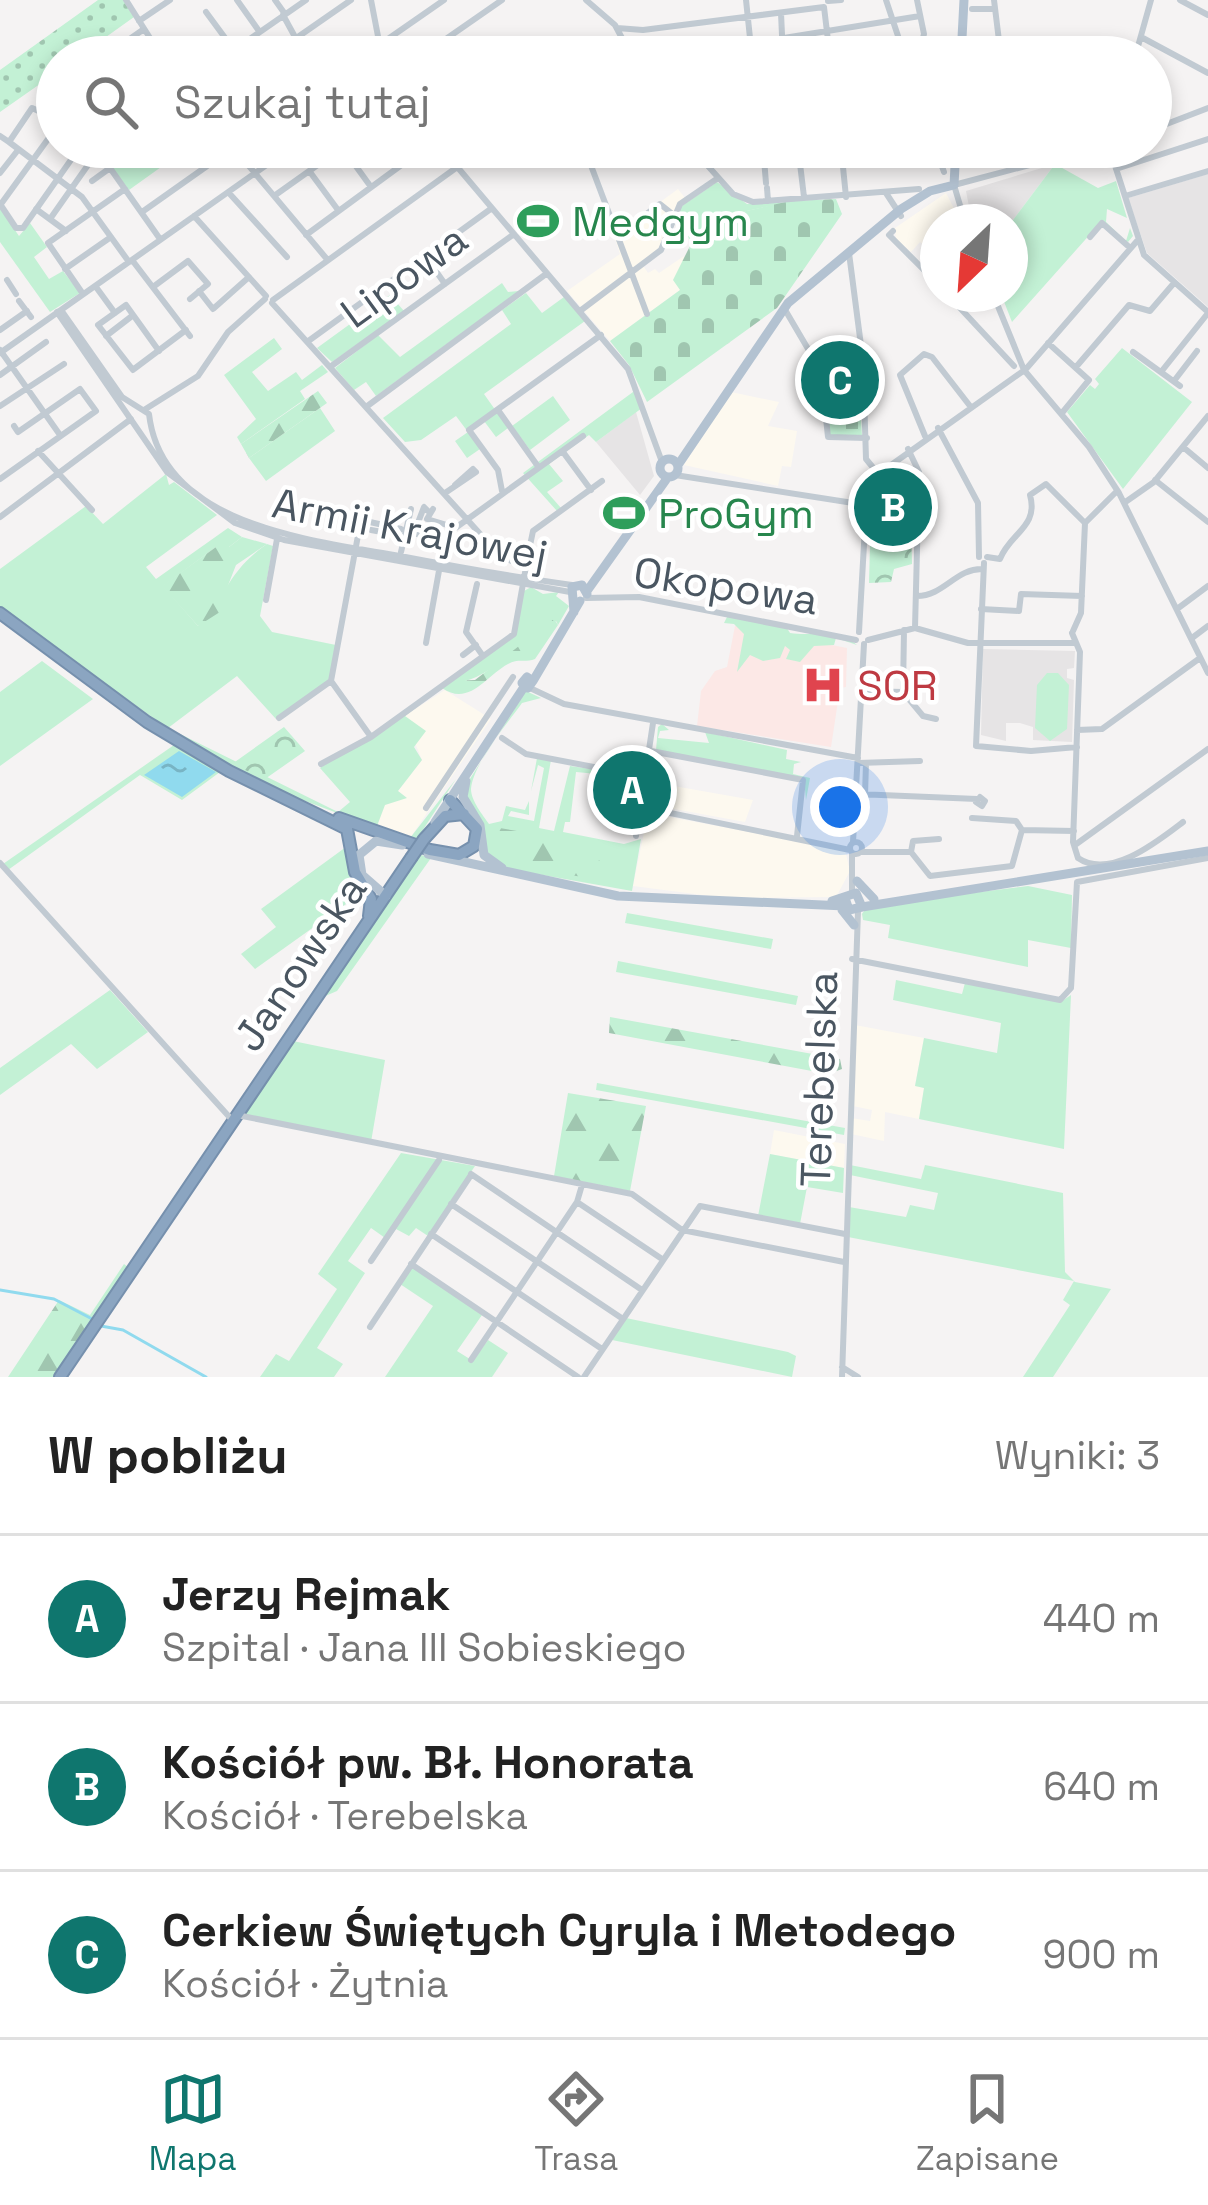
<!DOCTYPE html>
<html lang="pl">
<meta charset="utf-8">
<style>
:root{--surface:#fff;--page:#f2f2f2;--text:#222;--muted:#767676;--line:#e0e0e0;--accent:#0f766e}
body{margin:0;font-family:"Space Grotesk",sans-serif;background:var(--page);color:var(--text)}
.compass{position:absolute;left:920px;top:204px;width:108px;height:108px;border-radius:50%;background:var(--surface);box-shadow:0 6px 18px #0003;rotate:205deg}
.you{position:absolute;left:840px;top:807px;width:42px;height:42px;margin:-30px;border:9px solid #fff;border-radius:50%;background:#1a73e8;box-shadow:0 0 0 18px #1a73e833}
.badge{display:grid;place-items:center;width:78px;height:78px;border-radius:50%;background:var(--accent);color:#fff;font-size:39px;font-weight:700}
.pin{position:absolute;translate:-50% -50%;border:6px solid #fff;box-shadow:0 3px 12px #0006}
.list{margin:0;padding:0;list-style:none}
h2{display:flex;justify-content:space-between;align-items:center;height:156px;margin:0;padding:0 48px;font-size:51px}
h2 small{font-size:39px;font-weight:400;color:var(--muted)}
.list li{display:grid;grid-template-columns:78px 1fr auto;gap:36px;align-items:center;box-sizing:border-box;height:168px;padding:0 48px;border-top:3px solid var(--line)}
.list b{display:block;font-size:45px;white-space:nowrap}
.list p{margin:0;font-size:39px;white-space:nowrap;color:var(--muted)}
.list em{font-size:39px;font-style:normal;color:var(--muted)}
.icon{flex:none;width:66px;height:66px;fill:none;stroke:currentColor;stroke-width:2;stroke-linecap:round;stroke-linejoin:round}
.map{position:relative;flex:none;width:1208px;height:1377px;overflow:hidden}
.search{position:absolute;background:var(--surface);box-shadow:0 6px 18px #0003;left:36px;right:36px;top:36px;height:132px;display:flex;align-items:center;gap:30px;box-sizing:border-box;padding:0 42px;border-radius:66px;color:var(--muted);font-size:45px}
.sheet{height:660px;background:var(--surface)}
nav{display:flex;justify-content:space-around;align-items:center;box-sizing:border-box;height:168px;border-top:3px solid var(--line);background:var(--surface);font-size:33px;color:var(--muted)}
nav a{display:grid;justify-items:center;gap:6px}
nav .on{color:var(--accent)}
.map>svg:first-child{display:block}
.commercial{fill:#fdf9ef}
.education{fill:#e6e4e5}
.medical{fill:#fce8e6}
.grass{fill:#c3f1d5}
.forest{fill:url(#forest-firs)}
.cemetery{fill:url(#cemetery-stones)}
.park{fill:url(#park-crowns)}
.garden{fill:url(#garden-dots)}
.water{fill:url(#water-ripples)}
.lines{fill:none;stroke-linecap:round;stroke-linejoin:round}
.stream{stroke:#90daee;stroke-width:3}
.highway-casing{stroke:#7690ad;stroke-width:14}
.minor{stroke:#c1cad2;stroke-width:6}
.major{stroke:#b3c2d1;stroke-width:9}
.highway{stroke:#8ba5c1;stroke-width:10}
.highway-bridge-casing{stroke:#7690ad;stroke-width:14;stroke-linecap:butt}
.highway-bridge{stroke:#8ba5c1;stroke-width:10}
.labels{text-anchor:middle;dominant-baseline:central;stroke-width:9;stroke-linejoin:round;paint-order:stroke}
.leisure-label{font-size:42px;fill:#27864d;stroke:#fff;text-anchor:start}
.street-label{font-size:42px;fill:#4a5661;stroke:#fff}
.health-label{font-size:42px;fill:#be3a42;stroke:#fff;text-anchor:start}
</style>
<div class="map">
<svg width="1208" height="1377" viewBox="0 0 1208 1377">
<defs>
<pattern id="forest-firs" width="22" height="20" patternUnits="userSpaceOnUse" patternTransform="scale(3)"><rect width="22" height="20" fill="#c3f1d5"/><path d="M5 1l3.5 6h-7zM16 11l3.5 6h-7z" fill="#a0c6b0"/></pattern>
<pattern id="cemetery-stones" width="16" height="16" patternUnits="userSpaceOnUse" patternTransform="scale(3)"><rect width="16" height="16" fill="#c3f1d5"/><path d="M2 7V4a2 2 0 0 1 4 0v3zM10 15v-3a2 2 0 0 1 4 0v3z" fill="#a0c6b0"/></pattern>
<pattern id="park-crowns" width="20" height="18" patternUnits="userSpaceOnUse" patternTransform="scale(3)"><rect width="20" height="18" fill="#c3f1d5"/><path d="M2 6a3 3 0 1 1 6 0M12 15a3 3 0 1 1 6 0" fill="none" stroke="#a0c6b0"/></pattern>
<pattern id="garden-dots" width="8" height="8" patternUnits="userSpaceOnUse" patternTransform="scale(3)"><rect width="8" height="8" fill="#c3f1d5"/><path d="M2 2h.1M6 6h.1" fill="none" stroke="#a0c6b0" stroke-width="1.8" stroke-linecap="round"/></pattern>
<pattern id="water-ripples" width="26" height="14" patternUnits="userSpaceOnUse" patternTransform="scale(3)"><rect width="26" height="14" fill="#90daee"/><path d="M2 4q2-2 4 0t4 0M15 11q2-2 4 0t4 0" fill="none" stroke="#78b4c4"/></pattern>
</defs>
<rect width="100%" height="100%" fill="#f5f3f3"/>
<path class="commercial" d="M678,189L685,198L667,241L642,264L648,273L655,269L659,273L684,256L680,290L610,341L567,291L620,254L614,236Z
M946,193L961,222H938L934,255L920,242L911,252L896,239L895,228Z
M731,392L779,402L768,426L797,431L791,467L782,466L778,486L684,465Z
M445,690L491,719L410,838L377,826L384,805L406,797L398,791L422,760L404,716Z
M651,782L753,800L745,822L647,804Z
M648,813L845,850L850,871L836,897L726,898L633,886Z
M855,1025L924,1038L915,1085L924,1088L919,1119L885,1112L884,1141L851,1134V1118L870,1121L872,1110L853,1106Z
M774,1130L845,1144L844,1168L770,1154Z"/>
<path class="education" d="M1055,164L1010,224L972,222L966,191Z
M1208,174V307L1147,253L1128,198Z
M636,412L654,476L640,495L596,442Z
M983,649L1075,651L1074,668L1067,669V678L1074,680L1072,742L1033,740V727L1020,723H1006V741L981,735Z"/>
<path class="medical" d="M735,626L847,648L846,687L840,688L831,747L697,726L701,691L715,671L727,667Z"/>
<path class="grass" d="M137,147H189L129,190L111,167Z
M1055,164L1098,188L1116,181L1127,218L1107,209L1106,222L1126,241L1130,228L1133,236L1128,242L1101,222L1012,322L1001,294H1010V224Z
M717,182L747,204L788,202L724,216L718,210L691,242L676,216L679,208Z
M0,208L19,236L30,223L47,247L34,257L49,279L63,271L80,293L50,312L0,242Z
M502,283L508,292L519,291L376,396L366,382L354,390L335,368L378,335L400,357Z
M526,293L542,313L564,297L585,321L484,394L508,428L496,437L484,421L469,432L480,449L467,458L455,441L468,432L456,416L421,440L405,442L383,418L511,324L502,310Z
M390,295L404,311L332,362L317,348Z
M274,338L282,349L252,372L268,391L296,372L302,380L322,365L328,372L300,391L305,399L241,444L237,437L256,419L224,375Z
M1122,348L1192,402L1123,489L1067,412L1090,385L1095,389L1099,384L1095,379Z
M630,377L642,408L596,442L589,435L549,464L563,481L547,492L561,508L557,511L523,473L633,392Z
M553,396L570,420L530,450L512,426Z
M320,408L335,431L266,481L249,458Z
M166,474L169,485L174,482L217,515L146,567L156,579L228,528L242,537L229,547H216L163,586L198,626C228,594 228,571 267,544L273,546L260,616L272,632L336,645L329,681L276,719L237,676L168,728L338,812L350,802L320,768L442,688L405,716L426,731L414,747L422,760L398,791L407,798L385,805L377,826L410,838L456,779L415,842L281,792L187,742L0,609V569L86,506L103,524Z
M531,587L543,594L559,592L556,596L569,606L558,625L556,621C528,634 481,689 452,681L516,635L524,591Z
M728,615L785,625L790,633C814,637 837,627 857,645L836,638L834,645L814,646L800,662L786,659L790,650L785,646L780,658L763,661L750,655L737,672L744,634L734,624L724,623Z
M42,661L93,699L0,766V692Z
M1047,673H1058L1069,685L1067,729L1050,741L1035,728L1037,685Z
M526,691L541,698L522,703C507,724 473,764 471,789C471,801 483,815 489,824L502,821L506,806L525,810L529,801V815L511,811L508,816L534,821L544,768L538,765L531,791L537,758L551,760L539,828L554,831L570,766L598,770L597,774L576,772L570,822H565L563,832L624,844L641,839L632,891L509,869L490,860L466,800V785Z
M662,724L669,730L660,731L658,738L709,743L705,732L787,750L786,759L801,762L794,764L793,774L810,778L806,800L804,779L656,750L658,727Z
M174,745L220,772L182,800L140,775L8,870L3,864Z
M346,847L350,878L360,894L255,969L241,954L276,927L261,909Z
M418,854L431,858L337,991L323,997Z
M1028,886L1072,895L1071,948L1028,940V967L888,938L890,925L863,920L862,914L859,918L867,907L876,905Z
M627,913L773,939L771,949L625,923Z
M618,961L798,996L796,1005L616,972Z
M896,980L962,994L965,983L1062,1001L1071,995L1064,1149L919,1119L924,1088L915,1086L924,1038L997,1053L1001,1023L893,1000Z
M110,990L148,1032L97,1069L71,1044L0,1095V1068Z
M293,1041L385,1060L371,1142L242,1115Z
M597,1083L845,1128L844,1135L596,1090Z
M401,1153L475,1166L428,1236L416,1228L409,1236L396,1229L388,1240L371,1228L348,1261L365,1273L317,1348L343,1364L334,1377H260L276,1354L289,1361L337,1289L318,1274Z
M770,1154L844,1168L843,1193L807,1187L800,1224L758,1216Z
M850,1165L921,1179L925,1165L1063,1193L1065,1272L1075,1282L1111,1289L1053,1377H1023L1070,1305L1063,1300L1074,1281L848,1237L849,1207L906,1217L910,1205L934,1210L938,1193L850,1175Z
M412,1266L482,1315L457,1351L473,1361L488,1340L508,1353L492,1377H385L433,1306L400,1284Z
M626,1318L788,1352L796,1356L792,1377L612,1340Z"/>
<path class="forest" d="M318,391L327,403L249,458L241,444Z
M242,537L267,544L236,565L227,588L234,603L198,626L162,586L216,547H229Z
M554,619L558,625L535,659C525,663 518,658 508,664C486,676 469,707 442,688L452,681L475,680Z
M494,827L606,846L598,858L610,881L556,873L501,852Z
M610,1017L840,1059L842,1069L828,1074L609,1033Z
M568,1093L646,1106L630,1191L554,1176Z
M124,1264L129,1268L57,1377H8L59,1300L90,1315Z"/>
<path class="cemetery" d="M836,199L842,214L777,308L647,402L629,365L610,341L680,290L673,280L698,230L689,217L718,209L724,216L790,201Z
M858,365L862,436H828L823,371Z"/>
<path class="park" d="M886,525L911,526L912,564L894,569L891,582L869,583L870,546L889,532Z
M284,727L305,751L265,779L232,764Z"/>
<path class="garden" d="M98,0H123L134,17L78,57H57V72L0,112V70Z"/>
<path class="water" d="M179,751L216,772L182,797L144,775Z"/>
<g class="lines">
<path class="stream" d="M0,1290L54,1299L94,1320
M101,1326L123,1330L206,1377"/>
<g class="highway-casing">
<path id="highway" d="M0,613L147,722L229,771L347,829L355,872L371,899L369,916
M339,818L430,850L459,855L474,846L477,829L450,800
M424,839L445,816L464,814
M60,1377L411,858"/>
</g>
<path class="minor" d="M126,0L162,57
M237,0L259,31
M275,0L285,14
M371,0L382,57
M586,0L615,25L632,57
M746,0L752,57
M886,0L905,57
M994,0L1001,57
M1180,0L1208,15
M828,1L841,0
M824,7L830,57
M972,9H995
M206,12L234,50
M781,13L783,57
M283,15L306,57
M139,21L170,0
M617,28L643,30L824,7
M1141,37L1208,73
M784,38L920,16
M970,41L999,40
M104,57L144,29
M224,57L306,0
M269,57L351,0
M362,57L444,0
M420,57L502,0
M467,57L469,56
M610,57L626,46
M908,57L919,52L924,34L917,0
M1135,57L1151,0
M1151,84L1166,95
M1151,130L1208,108
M0,136L9,142L32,108L43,113L57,95
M9,142L82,197L129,262
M84,147L110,168L160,239
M233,147L326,258
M342,147L371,187
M382,147H387
M584,147L647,314
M691,147L733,194L753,202L919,189
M763,147L766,183
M798,147L804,197
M841,147L846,197
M935,147L944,172
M1014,147L1017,167
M1109,147L1144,255L1208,312
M443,150L628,369L662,462
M842,158L949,147
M108,165L134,147
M1116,169L1208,139
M310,172L338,210
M0,173L18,150
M92,181L110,168
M767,188L768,201
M229,193L287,257
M886,193L901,216
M274,196L343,147
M1125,196L1208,171
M0,204L16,228H23L80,147
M1,204L56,128
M36,209L66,231
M142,212L234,147
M194,216L266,296
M50,219L95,155
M965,222L954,185L1097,147
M893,231L889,235L938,284
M306,235L426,147
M617,236L660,204L675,216
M1090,237L1102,223L1128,246
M849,253L863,361L866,459L880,476
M132,260L190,336
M433,267L445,284
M65,269L111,237
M7,280L16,294
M96,287L115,313
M153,287L188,261L208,284L190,299
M199,291L213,309L249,277
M83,294L48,243L125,189
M947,294L1014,366
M993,294L1024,370L1089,447L1119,493L1208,673
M273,300L485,147
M19,301L31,317
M272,303L500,556L526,567L514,634L371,737L321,764
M784,308L821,371L828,437L867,438
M61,310L122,397L149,414C162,526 311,540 400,556C457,567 514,577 572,585
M580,311L661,250L680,204L718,178
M57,312L167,472L235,523L284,540L570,592
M0,330L27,311
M106,336L132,316
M307,342L492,208
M1048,343L1089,380L1062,413
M0,350L60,435
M159,351L126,305L98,325L133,370L134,369L186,330
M1133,352L1180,386
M0,353L292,147
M330,367L514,234
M1076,367L1129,305L1150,311L1174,283
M1161,372L1208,313
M0,375L46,342
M1174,381L1197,351
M0,406L64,364
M366,407L546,274
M144,410L198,376L228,332L265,299
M498,410L537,465
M938,428L978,503L979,557
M925,436L900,375L924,354L932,357L970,406
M1183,447L1208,468
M908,449L919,472L915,628
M38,451L92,510
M563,452L591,490
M675,475L866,505
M0,479L96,411L80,389L18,432L14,426
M1155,480L1208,522
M502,491L498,470L469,430L601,335
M445,493L476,472L473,469L455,485
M1124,503L1154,482L1208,416
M433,509L427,519L447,525
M429,512L424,507L414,533L445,544
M0,517L131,419
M361,520L401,529
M371,530L404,536
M401,552L411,509
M987,557L1000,559C1010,533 1039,527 1030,495L1046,484L1085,523
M984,563L976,746L1031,751L1077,747
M526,565L533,531L602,481
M477,584L466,632L483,656
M917,596C944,596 956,568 983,569
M586,598L639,597L856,640
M266,600L277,539
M981,609L1019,611L1021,594L1082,596
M1177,609L1208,586
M1073,631L1081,613L1085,523L1116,492
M859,632L866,509L877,475L1026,369L1137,241
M1072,633L1080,652L1073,842L1078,858C1110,880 1158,841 1183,822
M1192,638L1208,626
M868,640L915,628L968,643H1073
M426,643L442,554L454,529L583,436
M463,655L476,645
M331,681L362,514
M530,688L564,704L858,758
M860,691L903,692
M903,692L904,630
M903,692L923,716L936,719
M279,718L331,681L371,737
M1077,730L1102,729L1200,658
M502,738L526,754L646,777
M651,751L803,780L797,836
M858,763L920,761
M857,794L977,799
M865,795L866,763
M980,797L985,801L982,806L976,802Z
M641,807L850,850
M426,808L513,677
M972,818L1016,821L1022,830L1074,831
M636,836L653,723
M850 848a6 6 0 1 1 12 0a6 6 0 1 1-12 0Z
M853,842L864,644
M1075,845L1208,749
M861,852H911
M911,852L930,876L1012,866L1022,830
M911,852L913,841L939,839
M0,863L233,1121
M852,893V853
M852,959L1060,1000L1071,988L1077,882L1208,858
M237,1115L632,1194L682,1230L844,1262
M471,1174L642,1290
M577,1202L662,1259
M451,1204L623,1319
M431,1234L602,1349
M371,1261L439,1160
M411,1264L578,1377
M370,1327L471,1175
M471,1360L577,1202L582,1185
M842,1367L858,1377
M584,1377L700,1206L845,1234
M842,1377L858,911"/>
<path class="major" d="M961,57L964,0
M954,185L956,147
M660 468a9 9 0 1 1 18 0a9 9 0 1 1-18 0Z
M678,465L788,303L901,209L930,191L954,185
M587,591L668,477
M574,612L572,587L582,585L587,594
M527,677L533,681L528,688L522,683Z
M533,681L580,601
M466,781L463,797L480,825L484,855L502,868
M435,822L524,687
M428,854L618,896L845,906
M857,881L874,899
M386,896L362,875L359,855L376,841L402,845
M832,901L856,893L862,907L849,910L845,898
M862,907L1208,851
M842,910L854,925"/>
<use href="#highway" class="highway"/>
<g class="highway-bridge-casing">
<path id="highway-bridge" d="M411,858L424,839"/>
</g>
<use href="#highway-bridge" class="highway-bridge"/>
</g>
<defs>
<g id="stadium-bare" transform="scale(3.24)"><path d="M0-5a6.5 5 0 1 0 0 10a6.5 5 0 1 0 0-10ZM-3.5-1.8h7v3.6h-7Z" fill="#2e9e5b" stroke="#fff" stroke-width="2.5" paint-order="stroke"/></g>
<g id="hospital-bare" transform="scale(3.24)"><path d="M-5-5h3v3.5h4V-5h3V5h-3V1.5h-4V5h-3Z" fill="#e0444e" stroke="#fff" stroke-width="2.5" paint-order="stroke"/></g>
</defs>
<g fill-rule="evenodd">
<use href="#stadium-bare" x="538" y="221"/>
<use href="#stadium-bare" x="624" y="513"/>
<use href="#hospital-bare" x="823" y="685"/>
</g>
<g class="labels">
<g class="leisure-label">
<text x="572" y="221">Medgym</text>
<text x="658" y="513">ProGym</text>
</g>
<g class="street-label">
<text transform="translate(404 276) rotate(-36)">Lipowa</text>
<text transform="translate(410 529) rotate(11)">Armii Krajowej</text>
<text transform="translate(726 586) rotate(9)">Okopowa</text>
<text transform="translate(300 963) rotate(-56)">Janowska</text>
<text transform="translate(819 1079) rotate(-88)">Terebelska</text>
</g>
<g class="health-label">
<text x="857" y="685">SOR</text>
</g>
</g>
</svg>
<svg class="compass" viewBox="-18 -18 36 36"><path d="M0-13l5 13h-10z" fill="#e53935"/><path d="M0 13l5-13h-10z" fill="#767676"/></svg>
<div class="you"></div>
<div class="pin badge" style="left:632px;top:790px">A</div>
<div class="pin badge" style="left:893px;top:507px">B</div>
<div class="pin badge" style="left:840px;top:380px">C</div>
<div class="search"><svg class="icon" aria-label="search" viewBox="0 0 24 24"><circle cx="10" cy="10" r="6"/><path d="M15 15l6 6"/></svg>Szukaj tutaj</div>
</div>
<section class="sheet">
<h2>W pobliżu<small>Wyniki: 3</small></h2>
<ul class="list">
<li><span class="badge">A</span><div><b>Jerzy Rejmak</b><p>Szpital · Jana III Sobieskiego</p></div><em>440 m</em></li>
<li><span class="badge">B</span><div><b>Kościół pw. Bł. Honorata</b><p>Kościół · Terebelska</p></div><em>640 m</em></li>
<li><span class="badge">C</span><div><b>Cerkiew Świętych Cyryla i Metodego</b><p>Kościół · Żytnia</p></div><em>900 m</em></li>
</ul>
</section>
<nav>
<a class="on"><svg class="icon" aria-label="map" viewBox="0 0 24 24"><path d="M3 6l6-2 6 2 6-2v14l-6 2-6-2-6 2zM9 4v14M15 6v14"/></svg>Mapa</a>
<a><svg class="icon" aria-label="directions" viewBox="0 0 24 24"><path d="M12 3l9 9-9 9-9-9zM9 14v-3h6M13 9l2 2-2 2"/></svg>Trasa</a>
<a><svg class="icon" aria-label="saved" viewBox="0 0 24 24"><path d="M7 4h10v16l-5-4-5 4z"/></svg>Zapisane</a>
</nav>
